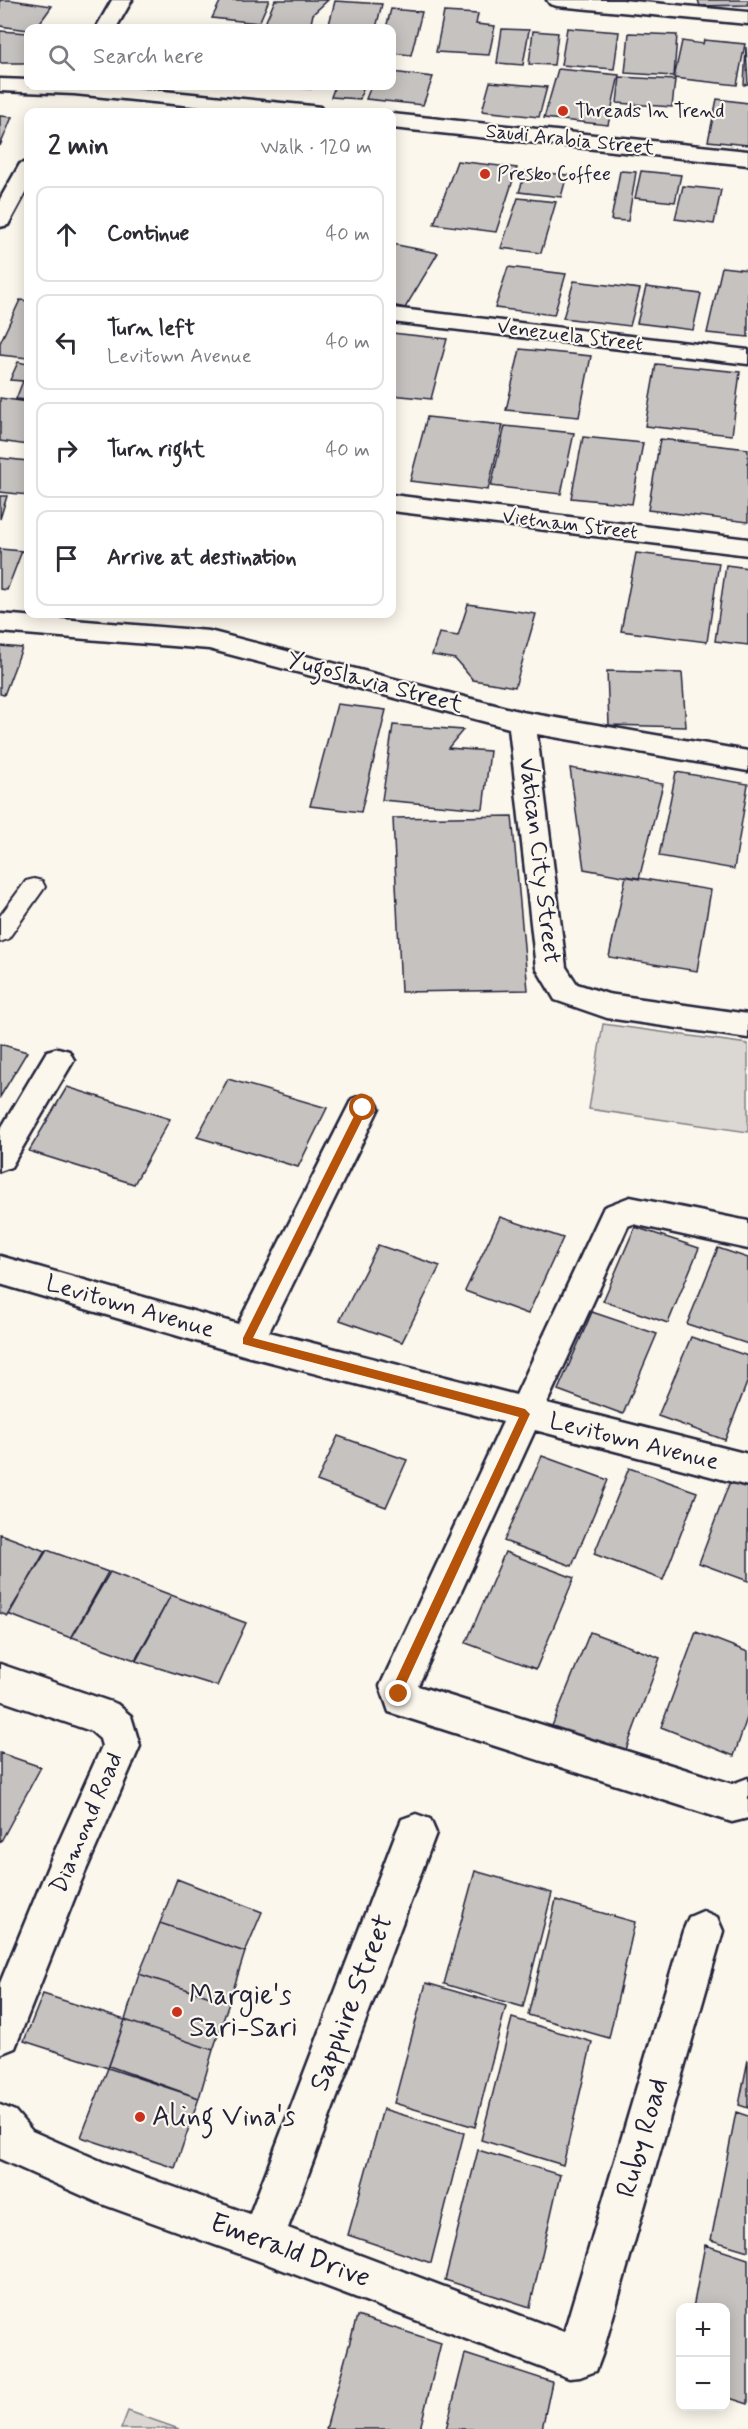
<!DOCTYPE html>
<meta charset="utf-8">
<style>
:root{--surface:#fff;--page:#f2f2f3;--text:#2b2b33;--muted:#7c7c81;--line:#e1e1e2}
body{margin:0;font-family:Mynerve,sans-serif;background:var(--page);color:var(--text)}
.controls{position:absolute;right:18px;bottom:18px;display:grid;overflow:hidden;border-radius:12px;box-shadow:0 3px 15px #0003}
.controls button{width:54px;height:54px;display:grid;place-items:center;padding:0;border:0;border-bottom:2px solid var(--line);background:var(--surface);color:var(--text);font:30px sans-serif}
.stop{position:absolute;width:18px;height:18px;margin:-14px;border:4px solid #b45309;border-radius:50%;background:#fff}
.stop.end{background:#b45309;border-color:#fff;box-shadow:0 2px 6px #0008}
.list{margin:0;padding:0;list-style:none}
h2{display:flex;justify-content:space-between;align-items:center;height:78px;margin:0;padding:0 24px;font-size:26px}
h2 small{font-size:20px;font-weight:400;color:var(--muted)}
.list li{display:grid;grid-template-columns:39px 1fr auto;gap:18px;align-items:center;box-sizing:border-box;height:96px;margin:0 12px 12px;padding:0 12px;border:2px solid var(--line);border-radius:12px}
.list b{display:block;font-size:22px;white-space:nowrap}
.list p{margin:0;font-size:20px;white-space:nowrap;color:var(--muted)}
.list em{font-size:20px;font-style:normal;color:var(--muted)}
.icon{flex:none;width:33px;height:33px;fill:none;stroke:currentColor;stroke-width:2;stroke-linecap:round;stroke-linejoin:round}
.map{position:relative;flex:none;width:748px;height:2429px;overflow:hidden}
.search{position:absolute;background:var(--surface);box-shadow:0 3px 15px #0003;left:24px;top:24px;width:372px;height:66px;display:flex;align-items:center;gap:15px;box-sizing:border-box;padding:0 21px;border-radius:12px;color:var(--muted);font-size:22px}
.panel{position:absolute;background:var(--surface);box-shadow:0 3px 15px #0003;left:24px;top:108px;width:372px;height:510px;border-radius:12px}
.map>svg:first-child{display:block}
.green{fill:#dbd8d3;stroke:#7e7d87;stroke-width:1.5}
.building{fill:#c6c2c0;stroke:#22223b;stroke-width:1.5}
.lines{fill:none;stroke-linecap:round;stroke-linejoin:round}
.service-casing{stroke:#22223b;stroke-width:4}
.minor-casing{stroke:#22223b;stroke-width:5}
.service{fill:#fbf7ec;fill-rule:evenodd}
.minor{fill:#fbf7ec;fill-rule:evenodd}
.route{fill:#b45309}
.poi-dot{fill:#c8321e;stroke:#fbf7ec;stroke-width:2}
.labels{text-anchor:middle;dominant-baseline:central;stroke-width:4.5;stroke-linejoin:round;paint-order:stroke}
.far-poi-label{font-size:20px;fill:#22223b;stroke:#fbf7ec;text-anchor:start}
.far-street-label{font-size:20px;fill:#22223b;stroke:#fbf7ec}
.street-label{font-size:24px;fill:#22223b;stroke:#fbf7ec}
.near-poi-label{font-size:28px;fill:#22223b;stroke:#fbf7ec;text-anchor:start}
.near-street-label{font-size:28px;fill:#22223b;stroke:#fbf7ec}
</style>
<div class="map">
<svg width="748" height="2429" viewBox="0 0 748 2429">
<rect width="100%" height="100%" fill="#fbf7ec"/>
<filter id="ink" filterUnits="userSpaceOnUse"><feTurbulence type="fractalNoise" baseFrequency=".0167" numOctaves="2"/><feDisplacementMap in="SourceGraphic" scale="12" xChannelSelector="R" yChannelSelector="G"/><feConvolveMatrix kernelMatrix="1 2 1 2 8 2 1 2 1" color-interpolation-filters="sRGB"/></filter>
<g filter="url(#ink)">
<path class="green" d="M603,1024L748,1044V1132L589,1109Z
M128,2411L179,2429H121Z"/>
<path class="building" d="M0,0H11L52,6L36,28L28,30L0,26Z
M221,0H269L259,23L212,18Z
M275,0H328L313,14L310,28H263Z
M698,0H748V5L700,6Z
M335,1L382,4L376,28H328Z
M391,9L422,12L411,55L392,53V28H386Z
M444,12L478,14L476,24L495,26L489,55L436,52Z
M567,28L619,32L614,69L561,65Z
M502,29L529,30L523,65L497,63Z
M0,31L28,33V63H0Z
M533,31L558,33L554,65L529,64Z
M629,33L677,35L674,76L625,73Z
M704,40L745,44L737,85L674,78L682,41L703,44Z
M746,47L748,84L744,85Z
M558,69L619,75L608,125L544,118Z
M392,72L433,77L423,105L366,99L371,86H392Z
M620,77L675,80L672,107L617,103Z
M490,82L547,87L539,117L482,111Z
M271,86H311V89Z
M335,86H364L360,99L331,97Z
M717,99L748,103V145L708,141Z
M0,116L12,117L0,146Z
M457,161L517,168L496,232L434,224Z
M526,171L567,175L561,197L519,192Z
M620,171L636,172L628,221L611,220Z
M641,171L681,175L675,202L635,198Z
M683,186L721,190L714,224L675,219Z
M518,198L556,202L541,253L501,248Z
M392,244L438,253L405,308L392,305Z
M508,267L566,274L554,315L495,308Z
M722,267L748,270V337L707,333Z
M574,281L640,289L630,326L563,318Z
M646,287L701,294L693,330L637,323Z
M20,300L28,301V358L0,355V343Z
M392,333L447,339L431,399L392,395Z
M520,349L591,356L579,417L506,410Z
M18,362L28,364V400L16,399L23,381L10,380Z
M656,364L740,372L732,435L645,426Z
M0,398L28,402V445L0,441Z
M427,417L503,425L488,490L410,481Z
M505,426L574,433L561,494L491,486Z
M583,437L643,443L632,504L571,498Z
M660,439L748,449V522L648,510Z
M0,458L28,461V495L0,492Z
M0,496H7L0,519Z
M0,549L22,551L7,590L0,589Z
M636,553L719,563L707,642L621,631Z
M726,565L748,568V645L715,641Z
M468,604L536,614L515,687L473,680L455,659L432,655L439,633L458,636Z
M0,646L22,648L4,695L0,694Z
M607,671L682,673L686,727L609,725Z
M337,704L386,710L361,812L310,806Z
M393,725L463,730L448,748L490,751L483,809L382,800Z
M570,768L663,784L639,879L584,869Z
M676,772L748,784L734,869L659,856Z
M512,816L528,990L401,992L393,818Z
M626,876L711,890L697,971L609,957Z
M0,1044L27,1052L0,1097Z
M228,1079L327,1108L298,1167L197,1137Z
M67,1087L170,1119L134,1184L29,1151Z
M500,1217L563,1238L528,1314L465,1291Z
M635,1227L699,1248L668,1323L603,1301Z
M378,1245L440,1266L402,1342L340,1320Z
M718,1248L748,1258V1344L687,1324Z
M592,1312L657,1334L623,1414L558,1390Z
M691,1337L748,1356V1380L725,1440L658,1416Z
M338,1436L407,1460L386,1507L317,1481Z
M542,1456L608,1480L572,1566L504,1541Z
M629,1468L697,1492L663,1580L594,1554Z
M732,1476L748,1482V1581L699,1563Z
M0,1534L45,1551L8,1616L0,1613Z
M47,1550L108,1572L71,1638L8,1614Z
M505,1552L574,1578L536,1669L466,1643Z
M110,1572L171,1595L135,1660L72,1637Z
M171,1595L246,1623L217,1686L136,1661Z
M590,1632L660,1658L624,1755L552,1726Z
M696,1632L748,1652V1715L734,1756L661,1727Z
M0,1753L41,1767L0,1843Z
M475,1871L552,1893L523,2007L444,1984Z
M177,1879L262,1912L245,1952L160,1923Z
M556,1900L635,1922L609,2038L528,2015Z
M160,1923L245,1952L229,2003L139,1974Z
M139,1974L229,2003L213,2050L125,2020Z
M426,1983L506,2006L475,2127L394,2103Z
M43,1994L125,2020L108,2068L24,2041Z
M512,2018L592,2042L563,2165L481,2140Z
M125,2020L213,2050L199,2098L109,2066Z
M748,2060V2108L739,2105Z
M108,2068L199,2098L175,2168L81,2137Z
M383,2109L464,2133L431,2263L348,2235Z
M736,2112L748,2116V2251L711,2240Z
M478,2150L560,2175L530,2307L445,2280Z
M705,2245L748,2259V2404L726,2397V2308H693Z
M357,2316L441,2343L420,2429H326Z
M465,2354L552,2382L542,2429H446Z"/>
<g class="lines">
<g class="service-casing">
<path id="service" d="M34,879L42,881L45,887L8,939L0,942V916L26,881Z"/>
</g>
<g class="minor-casing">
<path id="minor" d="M112,0H132L116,28H96Z
M547,0H622L748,12V24L557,6L550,4Z
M0,79L28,80V86H113L312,106L320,107L323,112H253L74,94L0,91Z
M392,114L748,151V165L392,128Z
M28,162V188L8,225L0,227V199L20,164Z
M392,308L748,350V364L392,322Z
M392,495L748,539V555L392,511Z
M0,614L209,631L522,712L748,751V771L537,734L566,967L577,984L608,994L748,1014V1038L607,1018L555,1000L536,968L509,728L209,649L0,632Z
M58,1048L69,1051L74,1060L11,1167L0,1171V1130L47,1051Z
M363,1095L374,1099L379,1108L269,1332L516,1395L604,1207L630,1197L748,1221V1249L633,1224L628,1226L547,1403L748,1454V1486L535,1430L418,1686L732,1784L748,1778V1818L732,1822L389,1712L380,1686L503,1422L247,1356L0,1284V1256L238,1324L352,1099Z
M0,1664L117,1704L131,1716L140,1746L80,1884L15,2048L0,2054V1983L49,1864L102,1746L100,1739L91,1731L0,1700Z
M416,1814L430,1819L436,1833L288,2228L564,2332L683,1931L689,1917L703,1911L717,1917L723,1931L602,2355L596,2371L580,2377L569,2378L262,2262L99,2203L0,2159V2105L15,2111L32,2131L103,2162L250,2214L396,1833L402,1819Z"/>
</g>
<use href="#service" class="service"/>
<use href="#minor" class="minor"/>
</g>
</g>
<path class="route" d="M363,1104L368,1108L253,1338L525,1409L530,1414L405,1686L403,1698L399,1699L395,1698L393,1686L519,1417L243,1344V1338L358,1108Z"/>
<g class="poi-dot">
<circle cx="563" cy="111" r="6"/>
<circle cx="485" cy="174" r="6"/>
<circle cx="177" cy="2012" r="6"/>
<circle cx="140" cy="2117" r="6"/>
</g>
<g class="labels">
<g class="far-poi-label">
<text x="575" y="111">Threads In Trend</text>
<text x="497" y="174">Presko Coffee</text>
</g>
<g class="far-street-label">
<text transform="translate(570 140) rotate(6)">Saudi Arabia Street</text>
<text transform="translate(570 336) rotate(7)">Venezuela Street</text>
<text transform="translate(570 525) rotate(7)">Vietnam Street</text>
</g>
<g class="street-label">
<text transform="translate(375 683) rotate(15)">Yugoslavia Street</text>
<text transform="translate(539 861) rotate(83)">Vatican City Street</text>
<text transform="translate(130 1307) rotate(16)">Levitown Avenue</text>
<text transform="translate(634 1442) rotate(14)">Levitown Avenue</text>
<text transform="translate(87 1823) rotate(-67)">Diamond Road</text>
</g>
<g class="near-poi-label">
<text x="189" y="1996">Margie's<tspan x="189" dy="32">Sari-Sari</tspan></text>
<text x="152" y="2117">Aling Vina's</text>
</g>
<g class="near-street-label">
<text transform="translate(352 2003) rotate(-69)">Sapphire Street</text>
<text transform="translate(643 2138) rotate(-74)">Ruby Road</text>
<text transform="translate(290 2251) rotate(20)">Emerald Drive</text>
</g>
</g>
</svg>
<div class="controls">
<button>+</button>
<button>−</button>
</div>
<div class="stop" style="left:363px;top:1108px"></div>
<div class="stop end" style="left:399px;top:1694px"></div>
<div class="search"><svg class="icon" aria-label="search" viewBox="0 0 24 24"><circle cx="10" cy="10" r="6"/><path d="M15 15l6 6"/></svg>Search here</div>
<section class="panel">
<h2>2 min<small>Walk · 120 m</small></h2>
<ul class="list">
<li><svg class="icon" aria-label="ahead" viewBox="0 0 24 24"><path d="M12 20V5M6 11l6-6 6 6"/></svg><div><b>Continue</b></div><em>40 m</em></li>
<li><svg class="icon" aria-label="left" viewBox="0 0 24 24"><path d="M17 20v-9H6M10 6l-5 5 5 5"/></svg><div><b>Turn left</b><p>Levitown Avenue</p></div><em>40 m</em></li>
<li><svg class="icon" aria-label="right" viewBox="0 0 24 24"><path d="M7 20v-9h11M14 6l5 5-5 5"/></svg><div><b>Turn right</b></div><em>40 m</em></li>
<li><svg class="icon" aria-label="arrive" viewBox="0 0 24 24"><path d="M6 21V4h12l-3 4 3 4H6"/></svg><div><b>Arrive at destination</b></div></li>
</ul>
</section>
</div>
